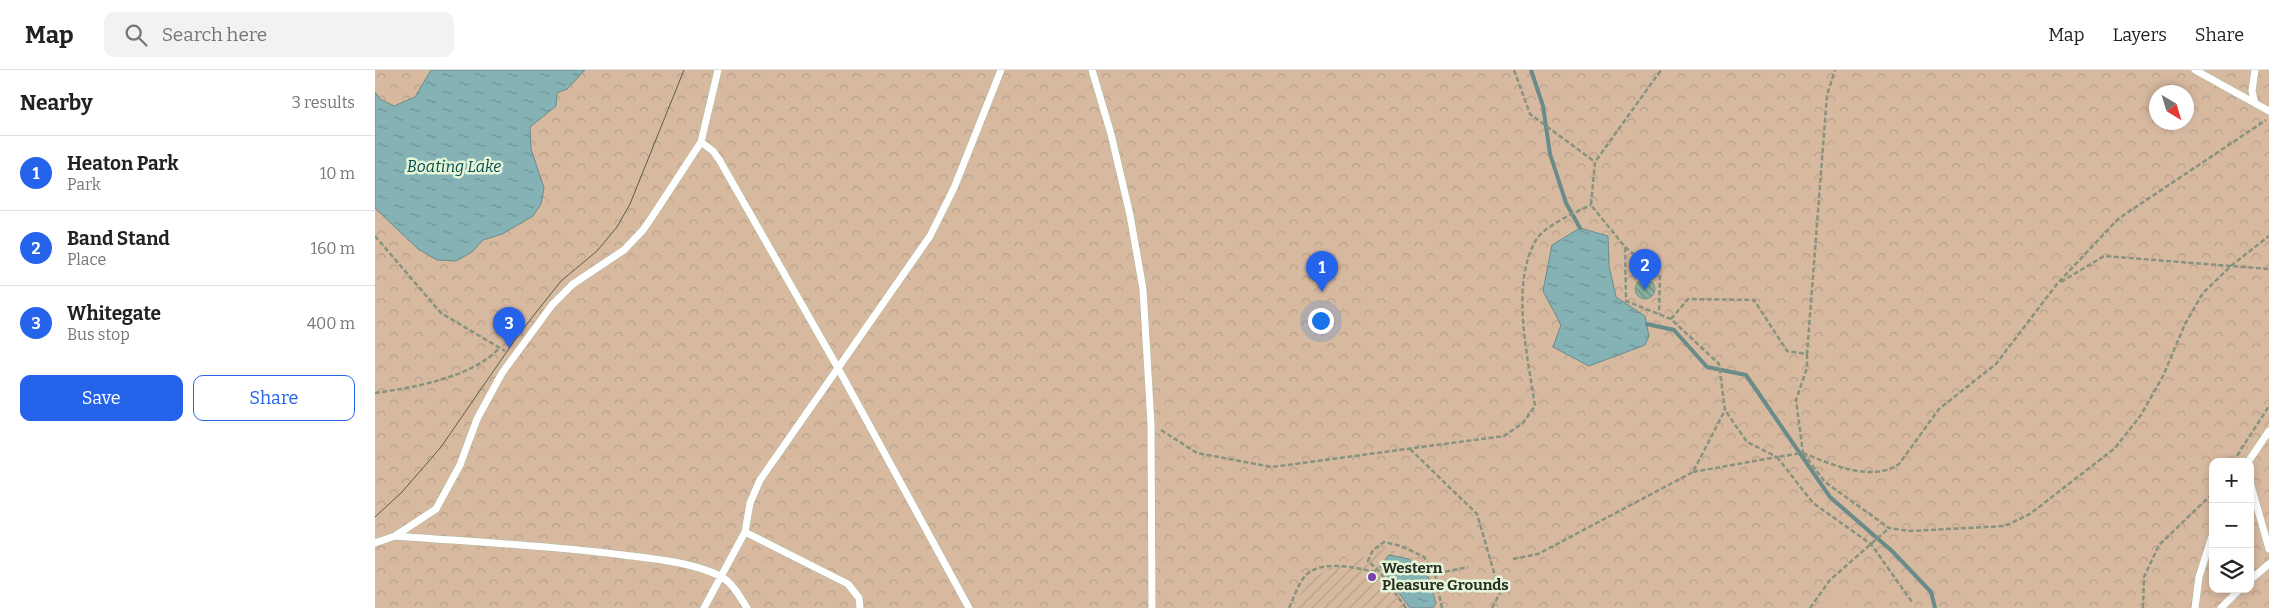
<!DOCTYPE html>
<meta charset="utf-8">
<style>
:root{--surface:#fff;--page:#f2f2f2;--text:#222;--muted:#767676;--line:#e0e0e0;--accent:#2563eb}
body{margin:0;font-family:Bitter,serif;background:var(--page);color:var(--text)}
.controls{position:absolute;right:15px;bottom:15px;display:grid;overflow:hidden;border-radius:10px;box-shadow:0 2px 8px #0003}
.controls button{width:45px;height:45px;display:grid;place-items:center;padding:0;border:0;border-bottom:1px solid var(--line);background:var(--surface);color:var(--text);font:25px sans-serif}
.compass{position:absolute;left:1774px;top:15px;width:45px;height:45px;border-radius:50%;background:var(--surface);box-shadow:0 2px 8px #0003;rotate:142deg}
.you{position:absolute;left:945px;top:250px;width:18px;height:18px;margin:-12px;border:4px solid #fff;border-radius:50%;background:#1a73e8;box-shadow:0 0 0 8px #1a73e833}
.badge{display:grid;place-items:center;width:32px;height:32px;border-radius:50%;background:var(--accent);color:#fff;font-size:16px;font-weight:700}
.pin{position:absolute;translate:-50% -41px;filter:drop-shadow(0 1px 2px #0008)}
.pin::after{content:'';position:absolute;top:26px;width:18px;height:15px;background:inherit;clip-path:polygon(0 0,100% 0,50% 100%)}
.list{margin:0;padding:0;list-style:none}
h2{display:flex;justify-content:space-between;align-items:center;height:65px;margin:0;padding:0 20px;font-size:21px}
h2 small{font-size:16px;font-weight:400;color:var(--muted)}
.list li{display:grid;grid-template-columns:32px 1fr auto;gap:15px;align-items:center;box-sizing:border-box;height:75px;padding:0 20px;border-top:1px solid var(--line)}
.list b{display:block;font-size:19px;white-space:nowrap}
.list p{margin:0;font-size:16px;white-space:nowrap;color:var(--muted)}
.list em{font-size:16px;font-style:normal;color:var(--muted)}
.actions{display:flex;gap:10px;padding:15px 20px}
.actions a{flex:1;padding:11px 0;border:1px solid var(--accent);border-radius:10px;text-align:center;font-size:18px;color:var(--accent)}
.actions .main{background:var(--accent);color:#fff}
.icon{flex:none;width:28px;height:28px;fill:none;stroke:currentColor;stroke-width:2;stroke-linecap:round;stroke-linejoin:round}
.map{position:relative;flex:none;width:1894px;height:538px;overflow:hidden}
header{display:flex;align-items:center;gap:30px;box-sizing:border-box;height:70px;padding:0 25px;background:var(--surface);border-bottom:1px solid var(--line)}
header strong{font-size:24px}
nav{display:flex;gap:28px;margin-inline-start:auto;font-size:18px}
.search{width:350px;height:45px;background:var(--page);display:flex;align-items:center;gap:12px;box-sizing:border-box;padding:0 18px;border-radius:10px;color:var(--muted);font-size:19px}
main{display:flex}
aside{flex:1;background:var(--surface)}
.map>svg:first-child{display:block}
.park{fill:url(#park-crowns);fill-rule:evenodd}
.garden{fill:url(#garden-furrows)}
.pitch{fill:#d7b9a0}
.water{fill:url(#water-ripples);stroke:#698b89}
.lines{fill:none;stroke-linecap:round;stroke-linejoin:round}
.stream{stroke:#698b89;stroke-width:4}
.building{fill:url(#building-back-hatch);stroke:#759687}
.lane-casing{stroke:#adbca0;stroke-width:8}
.path{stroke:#87937e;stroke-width:2.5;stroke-dasharray:5 2.5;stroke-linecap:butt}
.lane{stroke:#fff;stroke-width:7}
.tram{stroke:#555d4e;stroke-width:1}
.poi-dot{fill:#7b3db2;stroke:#e6f6d9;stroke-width:2}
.labels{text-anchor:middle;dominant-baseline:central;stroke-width:5;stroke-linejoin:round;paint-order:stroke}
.poi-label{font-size:15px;font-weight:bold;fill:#282e23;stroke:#e6f6d9;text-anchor:start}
.water-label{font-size:16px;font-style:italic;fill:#054d50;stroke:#e6f6d9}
</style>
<header>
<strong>Map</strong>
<div class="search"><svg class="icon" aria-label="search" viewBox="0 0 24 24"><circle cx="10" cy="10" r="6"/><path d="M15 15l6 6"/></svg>Search here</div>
<nav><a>Map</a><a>Layers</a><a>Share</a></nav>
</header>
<main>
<aside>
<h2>Nearby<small>3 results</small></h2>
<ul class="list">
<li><span class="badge">1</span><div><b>Heaton Park</b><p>Park</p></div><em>10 m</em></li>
<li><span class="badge">2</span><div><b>Band Stand</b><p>Place</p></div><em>160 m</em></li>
<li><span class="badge">3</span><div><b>Whitegate</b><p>Bus stop</p></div><em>400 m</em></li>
</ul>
<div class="actions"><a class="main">Save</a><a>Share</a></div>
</aside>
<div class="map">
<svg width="1894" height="538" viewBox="0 0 1894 538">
<defs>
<pattern id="park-crowns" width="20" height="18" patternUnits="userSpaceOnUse" patternTransform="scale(1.25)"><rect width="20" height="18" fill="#d7b9a0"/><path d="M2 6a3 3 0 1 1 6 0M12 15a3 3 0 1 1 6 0" fill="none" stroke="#b99f8a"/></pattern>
<pattern id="garden-furrows" width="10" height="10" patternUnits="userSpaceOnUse" patternTransform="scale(1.25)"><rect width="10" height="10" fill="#d7b9a0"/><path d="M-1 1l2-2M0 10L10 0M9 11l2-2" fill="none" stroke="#b99f8a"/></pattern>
<pattern id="water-ripples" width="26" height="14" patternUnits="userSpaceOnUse" patternTransform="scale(1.25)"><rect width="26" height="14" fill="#85b3b5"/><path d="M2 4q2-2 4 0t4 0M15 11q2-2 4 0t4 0" fill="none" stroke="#6d9293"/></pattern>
<pattern id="building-back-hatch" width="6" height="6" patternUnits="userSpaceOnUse" patternTransform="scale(1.25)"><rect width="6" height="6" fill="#8ab09f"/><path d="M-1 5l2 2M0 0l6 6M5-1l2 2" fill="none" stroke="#719081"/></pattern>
</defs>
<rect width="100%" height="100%" fill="#d9e9cc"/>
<path class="park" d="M0,0H1894V538H0ZM1782,22H1812V52H1782ZM1838,392H1875V519H1838Z"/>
<path class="garden" d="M1011,478L1039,488L1056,506L1062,538H919L934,508Z"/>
<path class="pitch" d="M1459,515L1474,538H1441Z"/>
<path class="water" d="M56,0H210L192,19L182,23L181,36L155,57L156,79L169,118L166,134L158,146L127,164L108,170L97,182L81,191L62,190L43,179L0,138V22L5,29L19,36L40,27Z
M1205,158L1233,166L1234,196L1241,227L1270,246L1274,266L1270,275L1214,296L1178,277L1186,255L1168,221L1177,175Z
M1014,485L1034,489L1053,507L1061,533L1058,538H1035L1005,497Z"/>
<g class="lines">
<path class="stream" d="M1156,0L1168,36L1175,84L1191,133L1205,158
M1272,254L1299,260L1332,297L1371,305L1455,427L1517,481L1556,522L1560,538"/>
</g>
<path class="building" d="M1260 219a10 10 0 1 1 20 0a10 10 0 1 1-20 0Z"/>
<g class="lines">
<g class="lane-casing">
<path id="lane" d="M343,0L326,72L279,144L268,160L249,180L198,214L177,235L127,303L102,349L85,395L61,439L20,466C96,472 172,475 248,485C279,489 317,492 345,506C357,512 365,527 372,538
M717,0L736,64L755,145L768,219L776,354L777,538
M1820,0L1894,41
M1880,0L1877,21L1880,33
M326,72L338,81L345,91L463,298L594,538
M1873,392L1894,361
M1875,412L1894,479
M370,462L473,514L484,528L485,538
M0,473L20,466
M1875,510L1894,494
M329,538L370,462L375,433L385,410L555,166L579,118L626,0
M1820,538L1824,507L1838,463
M1846,538L1865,519"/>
</g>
<path class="path" d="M1139,0L1155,44L1220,92
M0,166L66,243L130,281
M1250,177L1285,205L1284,244
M1686,212L1729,186L1894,199
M1296,249L1313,229L1379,230L1412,281L1432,284L1452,25L1460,0
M1432,284V298L1421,330L1428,383L1402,387L1438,433L1496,474L1537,532
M0,323C37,318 99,307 124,278
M786,360L822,383L897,397L1129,366L1148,353L1160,336C1153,287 1135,215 1161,170C1169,156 1201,142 1216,135
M1035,379L1102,444L1125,523L1117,538
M1428,383L1450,412L1514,458L1535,461L1630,456L1655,444L1740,378L1766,345L1788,306L1810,254L1828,223L1857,195L1894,166
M1428,383C1456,394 1496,413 1524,394L1564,339L1621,294L1682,214L1743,149L1891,50
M1858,392L1894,336
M1318,402L1402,387L1372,372L1350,340
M1138,489L1163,484L1318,402L1350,340L1344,294L1296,249L1251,231L1250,177L1216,135L1220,92L1286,0
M914,538C919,528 923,514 930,506C947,488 982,499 1003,502
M1031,538L1005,502L993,491L998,480L1009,472L1026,476L1049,487L1060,504
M1067,538L1060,504L1093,497
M1435,538L1455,510L1514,458
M1768,538L1769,507L1784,475L1838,423"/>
<use href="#lane" class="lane"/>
<path class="tram" d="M0,447L27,422L66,377L144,264L186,211L222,181L242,157L255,134L309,0"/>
</g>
<circle class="poi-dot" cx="997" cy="507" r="5"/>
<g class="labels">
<g class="poi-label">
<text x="1007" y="498">Western<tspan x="1007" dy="17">Pleasure Grounds</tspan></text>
</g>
<g class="water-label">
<text x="79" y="96">Boating Lake</text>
</g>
</g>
</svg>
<div class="controls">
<button>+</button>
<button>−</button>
<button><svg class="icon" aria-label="layers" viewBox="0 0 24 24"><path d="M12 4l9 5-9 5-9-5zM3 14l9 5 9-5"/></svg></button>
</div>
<svg class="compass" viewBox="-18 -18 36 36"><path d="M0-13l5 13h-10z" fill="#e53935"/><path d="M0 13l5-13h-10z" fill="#767676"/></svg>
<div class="you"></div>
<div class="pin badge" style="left:947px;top:222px">1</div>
<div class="pin badge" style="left:1270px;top:220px">2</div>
<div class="pin badge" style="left:134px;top:278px">3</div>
</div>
</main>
